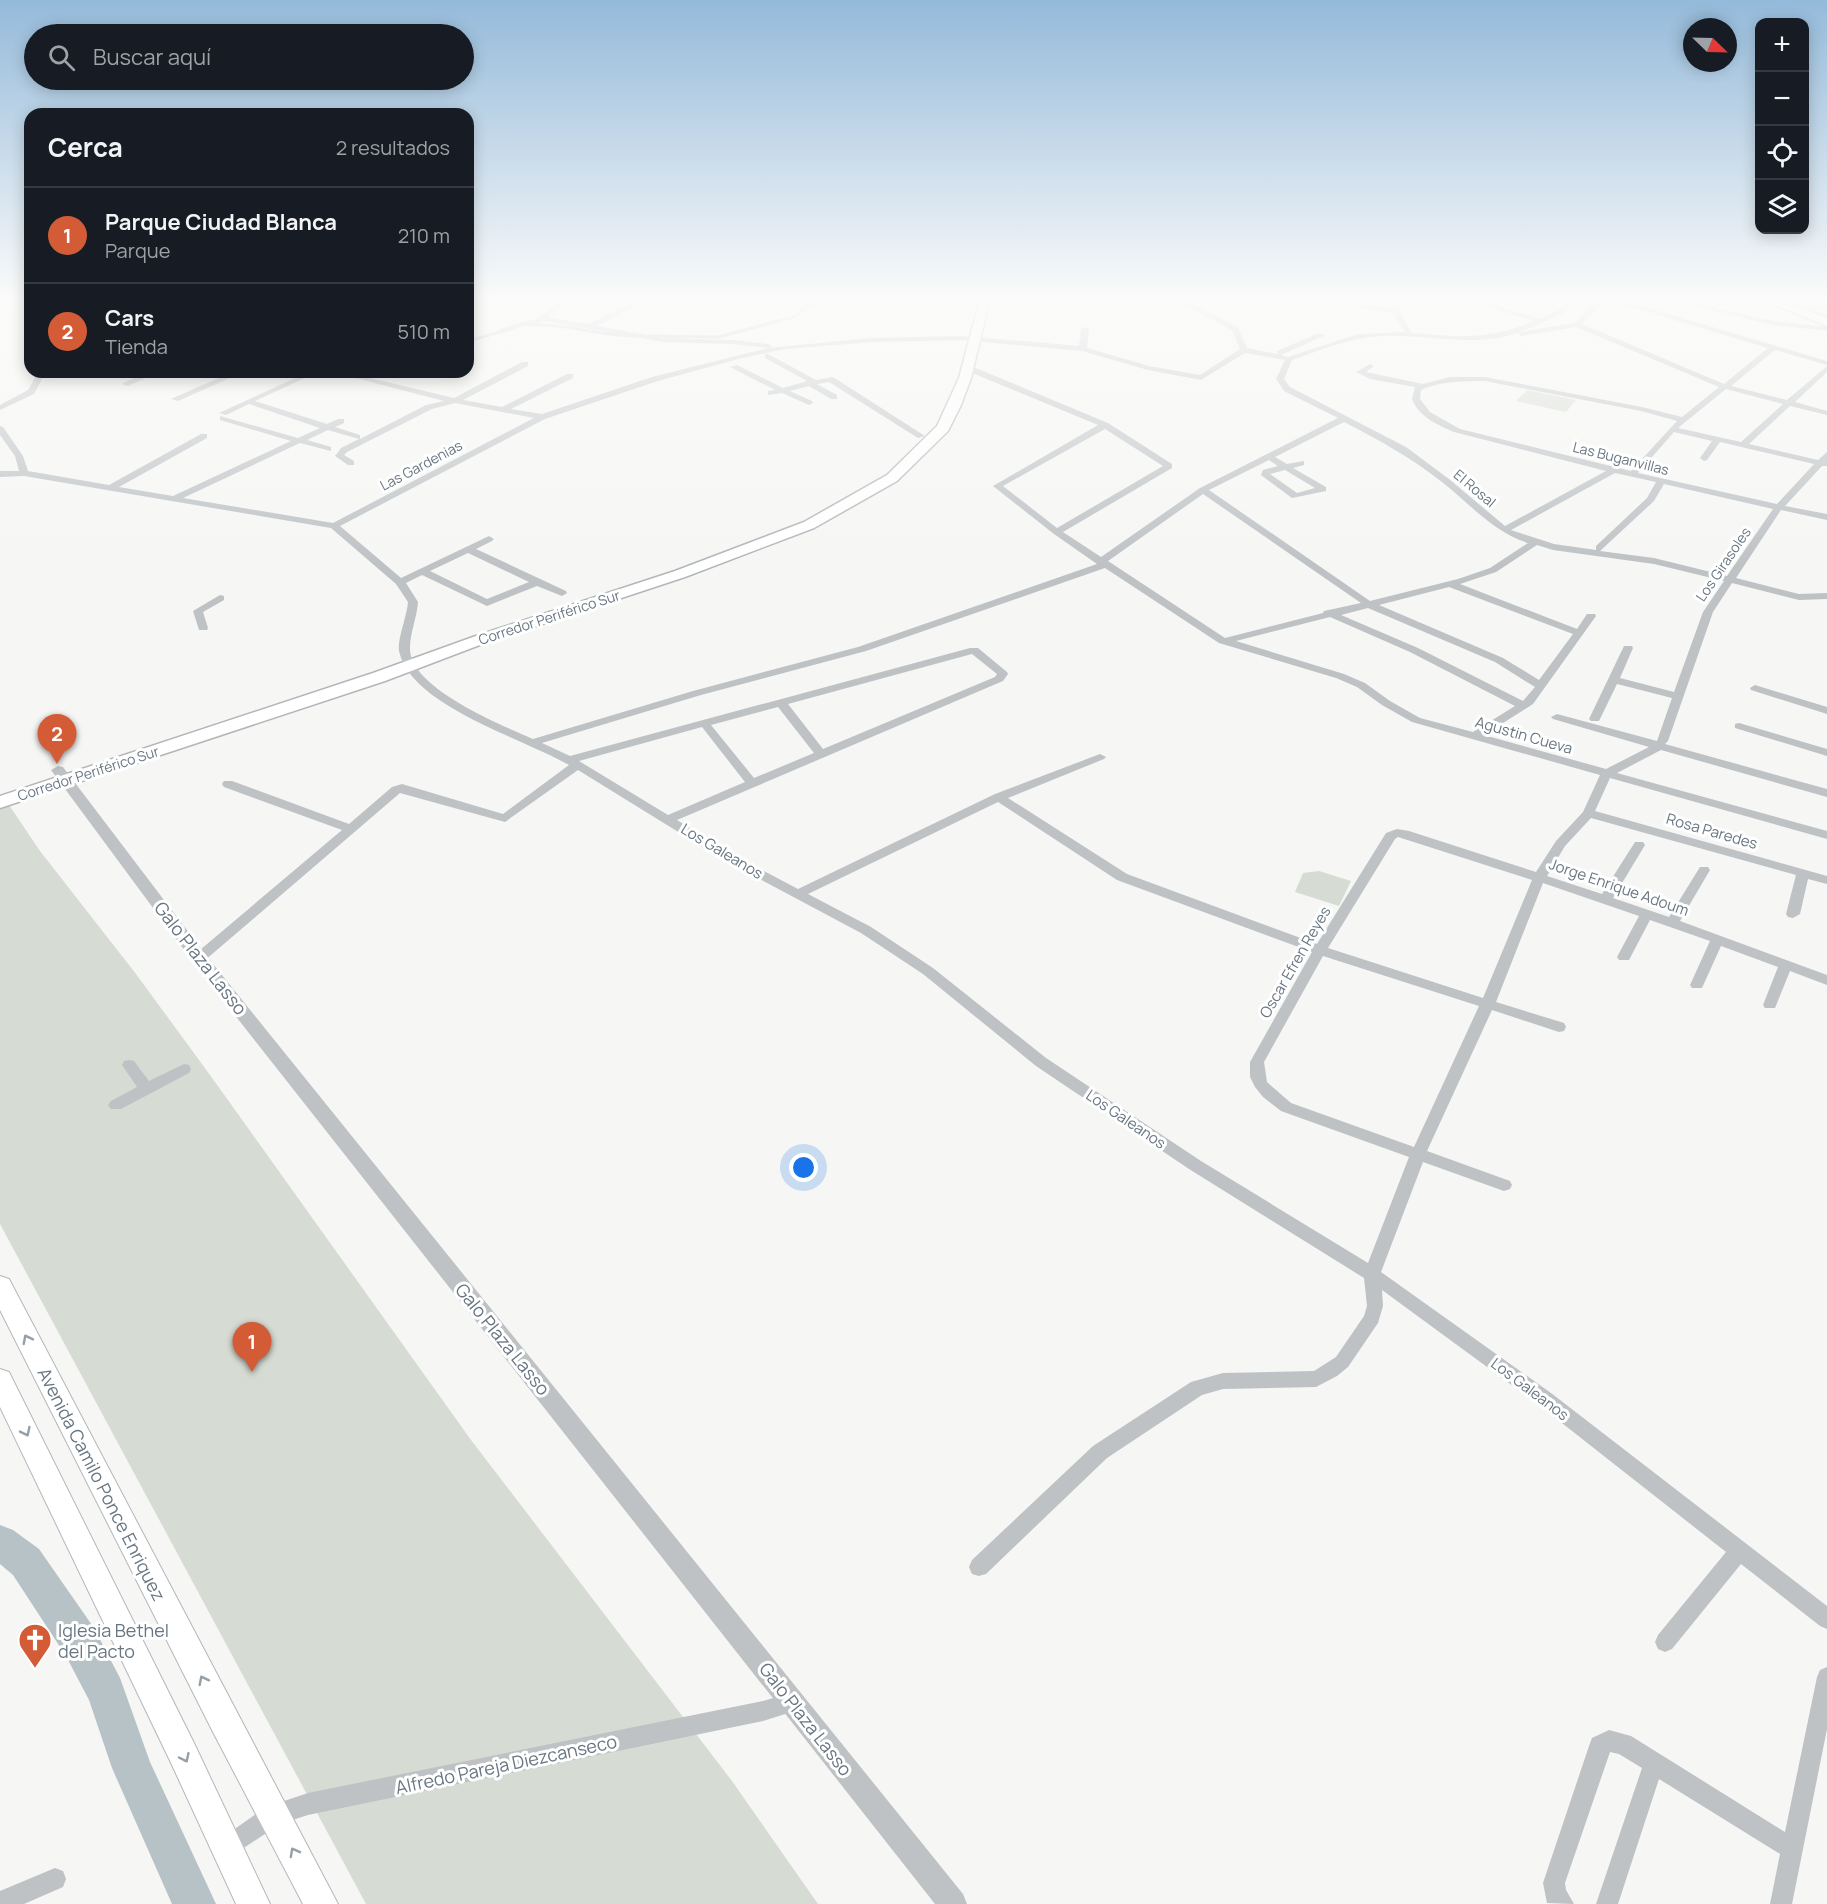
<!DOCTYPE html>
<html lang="es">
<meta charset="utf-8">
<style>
:root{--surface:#171b24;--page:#20242c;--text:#f1f3f6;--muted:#9ea1a6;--line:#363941;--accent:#d35c37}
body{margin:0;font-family:Manrope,sans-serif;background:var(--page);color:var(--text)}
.controls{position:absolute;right:18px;top:18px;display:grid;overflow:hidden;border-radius:12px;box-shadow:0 3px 15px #0003}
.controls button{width:54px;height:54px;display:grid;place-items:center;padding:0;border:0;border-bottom:2px solid var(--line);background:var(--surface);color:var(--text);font:30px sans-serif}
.compass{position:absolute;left:1683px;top:18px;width:54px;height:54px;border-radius:50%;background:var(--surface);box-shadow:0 3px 15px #0003;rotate:113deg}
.you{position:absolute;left:804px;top:1168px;width:21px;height:21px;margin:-15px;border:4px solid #fff;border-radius:50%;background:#1a73e8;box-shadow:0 0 0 9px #1a73e833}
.badge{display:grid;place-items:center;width:39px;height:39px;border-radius:50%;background:var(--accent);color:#fff;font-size:20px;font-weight:700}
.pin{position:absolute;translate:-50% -50px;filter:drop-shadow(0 2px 3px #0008)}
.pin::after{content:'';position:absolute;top:32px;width:21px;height:18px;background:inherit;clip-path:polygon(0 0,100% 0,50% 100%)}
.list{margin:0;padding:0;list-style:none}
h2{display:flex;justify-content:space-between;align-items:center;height:78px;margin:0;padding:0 24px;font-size:26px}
h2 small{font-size:20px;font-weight:400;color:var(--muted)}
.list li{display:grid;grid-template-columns:39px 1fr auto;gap:18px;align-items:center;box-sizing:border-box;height:96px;padding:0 24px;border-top:2px solid var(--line)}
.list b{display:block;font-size:22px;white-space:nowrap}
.list p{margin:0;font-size:20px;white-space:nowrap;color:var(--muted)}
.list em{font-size:20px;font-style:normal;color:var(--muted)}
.icon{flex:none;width:33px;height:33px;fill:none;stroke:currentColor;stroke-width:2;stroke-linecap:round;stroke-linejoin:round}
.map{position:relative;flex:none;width:1827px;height:1904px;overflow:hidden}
.search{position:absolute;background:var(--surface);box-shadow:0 3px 15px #0003;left:24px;top:24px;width:450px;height:66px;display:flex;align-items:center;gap:15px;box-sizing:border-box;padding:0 21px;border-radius:33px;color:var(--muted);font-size:22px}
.panel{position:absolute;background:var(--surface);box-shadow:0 3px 15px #0003;left:24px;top:108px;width:450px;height:270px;border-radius:18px}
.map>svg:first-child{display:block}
.green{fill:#d6dbd3}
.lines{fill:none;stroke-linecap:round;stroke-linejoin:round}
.stream{stroke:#b7c2c6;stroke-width:3}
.river{fill:#b7c2c6;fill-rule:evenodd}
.secondary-casing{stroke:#b3b7bb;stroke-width:2}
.primary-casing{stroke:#b2b6b9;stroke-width:3}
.trunk-casing{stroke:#b1b5b8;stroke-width:4}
.minor{fill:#bec2c5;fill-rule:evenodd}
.tertiary{fill:#bec2c5;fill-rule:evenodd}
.secondary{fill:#fff;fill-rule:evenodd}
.primary{fill:#fff;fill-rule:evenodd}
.trunk{fill:#fff;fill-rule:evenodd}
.oneway{stroke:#959fa8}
.labels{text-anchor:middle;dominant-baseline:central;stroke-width:6;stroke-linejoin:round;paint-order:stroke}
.far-street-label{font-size:14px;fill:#687682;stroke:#fff}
.street-label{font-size:15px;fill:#687682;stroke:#fff}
.near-street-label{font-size:18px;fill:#687682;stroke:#fff}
.near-poi-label{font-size:18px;fill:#687682;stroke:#fff;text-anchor:start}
</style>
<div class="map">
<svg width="1827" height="1904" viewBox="0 0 1827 1904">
<rect width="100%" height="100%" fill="#f6f6f4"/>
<path class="green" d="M1527,390L1576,400L1566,412L1516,401Z
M9,805L40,851L136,974L210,1075L471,1440L732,1781L818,1904H366L0,1224V808Z
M1319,871L1351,881L1339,906L1295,892L1303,873Z"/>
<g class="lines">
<path class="stream" d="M528,325C566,323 603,337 641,336
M649,336L718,337L794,317L806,307L834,299
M468,341L514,328"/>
<path class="river" d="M0,1525L13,1530L39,1549L94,1628L120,1678L150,1762L216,1904H172L112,1768L89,1700L66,1656L13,1575L0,1564Z"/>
<g class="secondary-casing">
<path id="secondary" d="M0,1276L9,1279L338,1904H303L214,1734L0,1310Z
M0,1369L9,1372L194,1743L270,1904H236L172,1765L0,1407Z"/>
</g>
<g class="primary-casing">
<path id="primary" d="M980,299H990L971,378L961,405L948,431L897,481L814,528L685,577L485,643L385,681L0,808V796L373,673L473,637L675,571L804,522L887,475L937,426L959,378Z"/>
</g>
<g class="trunk-casing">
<path id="trunk" d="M1762,299H1778L1827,318V326Z"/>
</g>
<path class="minor" d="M563,299H571L548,317L588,324L641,299H649L597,326L664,338L733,340L768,344L772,346L769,348L872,338L962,336L1079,346L1081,329L1085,327L1089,329L1087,348L1149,366L1200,375L1240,349L1232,330L1174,299H1182L1238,327L1247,348L1277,354V351L1319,333L1326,335L1281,355L1288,357L1358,334L1405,332L1393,313L1359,308L1363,299H1369L1366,305L1398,309L1412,333C1460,337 1488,340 1534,321L1463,299H1473L1540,319L1562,308L1570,299H1577L1564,313L1520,332L1575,323L1592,304L1605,299H1618L1827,361V365L1775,350L1731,386L1787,400L1827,366V372L1795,402L1827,411V415L1790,406L1749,444L1818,460L1827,452V466H1822L1785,506L1827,514V520L1781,510L1736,578L1799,594L1827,593V599L1799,600L1732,583L1713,612L1668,741L1665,744L1827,789V797L1661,750L1617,773L1827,831V839L1610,778L1595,811L1827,876V884L1808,879L1800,914L1793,918L1788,917L1786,914L1796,875L1591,818L1565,846L1547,876L1602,894L1635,842H1643L1645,845L1613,898L1669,917L1700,867H1708L1710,870L1680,921L1827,975V985L1790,971L1775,1008H1765L1763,1005L1778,967L1721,946L1702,988H1692L1690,985L1710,941L1650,920L1629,960H1619L1617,957L1639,916L1543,883L1496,1002L1564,1023L1566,1027L1564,1031L1559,1032L1492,1010L1427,1151L1510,1181L1512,1185L1510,1189L1504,1191L1423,1162L1381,1272L1551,1393L1827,1606V1629L1820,1626L1741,1564L1672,1649L1665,1652L1658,1649L1655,1642L1658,1635L1726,1552L1539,1405L1382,1290L1383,1306L1378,1323L1348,1367L1337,1376L1316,1387L1223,1389L1202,1395L1107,1458L986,1574L979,1576L972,1574L969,1567L972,1560L1093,1446L1191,1382L1223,1373L1314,1371L1336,1357L1364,1316L1367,1306L1364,1278L1189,1169L1036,1066L923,974L861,933L722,859L578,770L505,822L400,793L204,961H194L192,958L194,955L342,830L224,787L222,784L224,781H232L349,824L392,787L402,784L503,814L569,765C525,739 410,706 399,651C397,640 407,616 408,602L396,584L331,528L24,476L0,477V471H19L15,456L0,435V426L3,427L23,456L28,471L109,485L201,434H207V438L119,487L173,496L291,441L220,420V416L298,438L320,428L249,404L226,415L219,413L308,372H318L255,401L327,424L338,419H344V423L335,427L360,435V439L426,405L444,401L332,372H345L454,398L522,362H528V366L463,400L502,407L567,374H573V378L511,409L542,414L652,377L768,348L733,344L664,342L545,321L503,331L499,329L538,318ZM1611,301L1768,348L1724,384L1582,324L1598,308ZM1576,327L1719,387L1682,417L1642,407L1485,377H1450L1423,384L1366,372L1374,366L1370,364L1356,372L1370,379L1415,387L1412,399C1419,417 1438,425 1454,432L1606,471L1505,526L1449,479L1406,447L1290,387L1284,379L1292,360C1321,350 1349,338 1381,336C1428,334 1472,348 1518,333L1521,336ZM962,340L1082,351L1148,370L1201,380L1245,353L1285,360L1276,379L1284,391L1338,418L1200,488L1101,557L1063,532L1172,468V464L1108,423L971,366H965V370L1098,425L993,486L1054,534L1097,564L858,647L693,691L533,739C502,725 409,688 410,648C410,633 417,617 418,602L406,583L422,575L487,606L537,586L562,596L567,593L566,591L476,549L492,541L494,539L489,536L401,578L340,526L545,419L658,381L742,358L785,349L872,342ZM1485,381L1641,411L1677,421L1631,471L1460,429L1430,412L1420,399L1421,390C1441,381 1463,381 1485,381ZM1726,389L1783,404L1741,442L1678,428ZM455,403L534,418L333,523L183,498L300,443L331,451V447L307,440L328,430L359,439L341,448L335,456L348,465H354V461L344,455L347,452L432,409ZM1344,422C1379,440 1410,457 1442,482C1470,504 1493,532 1528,543L1490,568L1458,579L1370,601L1209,490L1269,460L1278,466L1263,470L1261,475L1292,498L1326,491V487L1293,468L1304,465V461L1287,464L1275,457ZM1105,429L1163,466L1057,528L1003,486ZM1674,432L1712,441L1700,458L1704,461L1707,460L1720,442L1814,464L1777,504L1638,473ZM1285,470L1315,488L1297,493L1270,474ZM1615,473L1656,482L1647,498L1596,546V550L1554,544L1511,530ZM1664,484L1773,509L1727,576L1654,558L1600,551L1654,501ZM1203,494L1361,603L1324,611L1323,613L1225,638L1108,561ZM1537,545L1553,550L1654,564L1724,581L1703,612L1674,692L1620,678L1633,648L1632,646H1624L1589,719L1591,721H1599L1617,684L1672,698L1657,741L1557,714L1551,717L1553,719L1649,747L1606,769L1484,735L1533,704L1596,616L1595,614H1587L1577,629L1460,584L1496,572ZM468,553L529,582L487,599L430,571ZM1105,568L1219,643L1336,678L1357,687L1382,705L1412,722L1600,775L1583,812L1556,841L1536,872L1409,831L1397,829L1386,833L1317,944L1127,874L1008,798L1104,759L1106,757L1100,754L995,794L798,889L730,853L677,820L1003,681L1008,674L1007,672L978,648H970L570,756L542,743L701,695L866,651ZM1449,587L1573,634L1539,680L1503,658L1379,605ZM1368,608L1495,662L1535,687L1523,701L1418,648L1341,615ZM1330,617L1410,652L1515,706L1473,732L1420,718L1390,701L1365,683L1344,674L1236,641ZM972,654L997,674L995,677L823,749L788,704ZM778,707L814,753L754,778L711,725ZM702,727L745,782L668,815L579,761ZM998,802L1117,880L1312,952L1250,1062V1077L1255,1087L1263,1097L1281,1111L1409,1157L1368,1263L1201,1161L1046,1058L933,968L871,927L808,894ZM1398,837L1532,880L1483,998L1328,948L1395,839ZM1323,956L1479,1006L1414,1147L1291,1103L1267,1082L1264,1062Z
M1666,299H1679L1773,321L1827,327V331L1773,325Z
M1827,304V308L1812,311L1808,309Z
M768,354L816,380L833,377L925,436L918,438L829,382L817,384L837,395V399H831L809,386L790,391L812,401L813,403L809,405L782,393L768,395V391L775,390L730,367L737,365L783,388L807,381L765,358V354Z
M38,372H46L34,394L0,410V405L28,390Z
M148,372H159L128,386L121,384Z
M232,372H243L178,401L171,399Z
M220,595L224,596V600L203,612L208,628L207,630H199L193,611Z
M1755,685L1827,707V714L1751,690L1750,688Z
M1739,723L1827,749V756L1735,728V724Z
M129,1060L134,1061L149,1081L184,1064L189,1065L191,1069L189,1073L121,1109H111L108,1105L111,1101L137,1087L122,1065L124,1061Z
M1827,1667V1729L1792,1904H1770L1780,1854L1659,1779L1618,1904H1596L1642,1768L1619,1754L1610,1752L1565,1883L1566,1890L1574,1904L1547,1903L1543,1883L1589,1746L1592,1738L1609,1730L1631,1736L1785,1832L1817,1677L1820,1670Z
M794,1692L801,1695L804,1702L801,1709L763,1721L308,1815L280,1824L227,1859L219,1856L216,1848L219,1840L266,1807L308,1793L763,1701Z
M55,1868L63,1871L66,1879L63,1887L24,1904H0V1891Z"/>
<path class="tertiary" d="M58,766L63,767L205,954L963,1894L967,1904H935L193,962L51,770Z"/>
<use href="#secondary" class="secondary"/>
<use href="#primary" class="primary"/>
<use href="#trunk" class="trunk"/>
</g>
<defs><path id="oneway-chevron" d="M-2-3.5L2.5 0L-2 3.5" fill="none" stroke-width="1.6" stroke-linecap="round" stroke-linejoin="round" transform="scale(1.5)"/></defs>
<g class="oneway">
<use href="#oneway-chevron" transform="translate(27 1339) rotate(-117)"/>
<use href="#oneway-chevron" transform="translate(26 1432) rotate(64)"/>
<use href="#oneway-chevron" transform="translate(203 1680) rotate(-117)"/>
<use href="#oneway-chevron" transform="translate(185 1758) rotate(65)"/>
<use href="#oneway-chevron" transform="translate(294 1852) rotate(-118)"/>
</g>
<linearGradient id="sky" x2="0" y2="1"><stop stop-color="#94bada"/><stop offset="0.53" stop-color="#fbfbfa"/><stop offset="1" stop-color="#fbfbfa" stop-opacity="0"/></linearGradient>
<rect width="1827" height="565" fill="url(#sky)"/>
<defs>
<g id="church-pin" transform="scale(1.725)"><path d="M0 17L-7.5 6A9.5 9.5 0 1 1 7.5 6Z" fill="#d35c37" stroke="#fff"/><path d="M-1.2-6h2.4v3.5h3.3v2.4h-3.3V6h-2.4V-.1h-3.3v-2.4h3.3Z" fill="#fff"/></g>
</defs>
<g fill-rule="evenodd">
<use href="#church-pin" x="35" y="1640"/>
</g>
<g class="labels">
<g class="far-street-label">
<text transform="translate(1621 458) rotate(14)">Las Buganvillas</text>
<text transform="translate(421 465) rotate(-28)">Las Gardenias</text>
<text transform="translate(1475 488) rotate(40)">El Rosal</text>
<text transform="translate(1723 564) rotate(-56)">Los Girasoles</text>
<text transform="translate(549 617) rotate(-18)">Corredor Periférico Sur</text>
<text transform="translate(88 773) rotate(-18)">Corredor Periférico Sur</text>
</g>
<g class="street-label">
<text transform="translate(1524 735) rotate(16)">Agustin Cueva</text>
<text transform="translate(1712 831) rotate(16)">Rosa Paredes</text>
<text transform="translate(722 851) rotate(31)">Los Galeanos</text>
<text transform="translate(1619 887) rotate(19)">Jorge Enrique Adoum</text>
<text transform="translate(1295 962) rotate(-60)">Oscar Efren Reyes</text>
<text transform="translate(1126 1119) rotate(34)">Los Galeanos</text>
<text transform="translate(1530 1389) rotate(37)">Los Galeanos</text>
</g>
<g class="near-street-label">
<text transform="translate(201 958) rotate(52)">Galo Plaza Lasso</text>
<text transform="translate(503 1339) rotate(51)">Galo Plaza Lasso</text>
<text transform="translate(102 1484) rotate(63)">Avenida Camilo Ponce Enriquez</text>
<text transform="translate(806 1719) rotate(52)">Galo Plaza Lasso</text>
<text transform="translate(506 1764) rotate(-12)">Alfredo Pareja Diezcanseco</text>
</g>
<g class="near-poi-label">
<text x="58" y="1630">Iglesia Bethel<tspan x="58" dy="21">del Pacto</tspan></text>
</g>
</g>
</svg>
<div class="controls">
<button>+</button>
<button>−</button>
<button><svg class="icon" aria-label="locate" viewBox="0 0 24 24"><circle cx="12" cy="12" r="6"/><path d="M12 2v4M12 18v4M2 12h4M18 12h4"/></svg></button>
<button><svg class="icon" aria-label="layers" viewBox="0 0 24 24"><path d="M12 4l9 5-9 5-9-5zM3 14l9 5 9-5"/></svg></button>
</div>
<svg class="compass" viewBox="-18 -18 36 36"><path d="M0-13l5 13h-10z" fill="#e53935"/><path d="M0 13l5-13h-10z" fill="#9ea1a6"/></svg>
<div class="you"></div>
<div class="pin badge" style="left:252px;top:1372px">1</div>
<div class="pin badge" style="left:57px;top:764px">2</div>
<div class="search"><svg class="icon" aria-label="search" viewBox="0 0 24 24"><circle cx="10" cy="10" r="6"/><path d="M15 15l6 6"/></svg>Buscar aquí</div>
<section class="panel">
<h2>Cerca<small>2 resultados</small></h2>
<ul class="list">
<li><span class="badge">1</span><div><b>Parque Ciudad Blanca</b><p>Parque</p></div><em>210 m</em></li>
<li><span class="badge">2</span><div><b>Cars</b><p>Tienda</p></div><em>510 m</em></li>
</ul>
</section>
</div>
